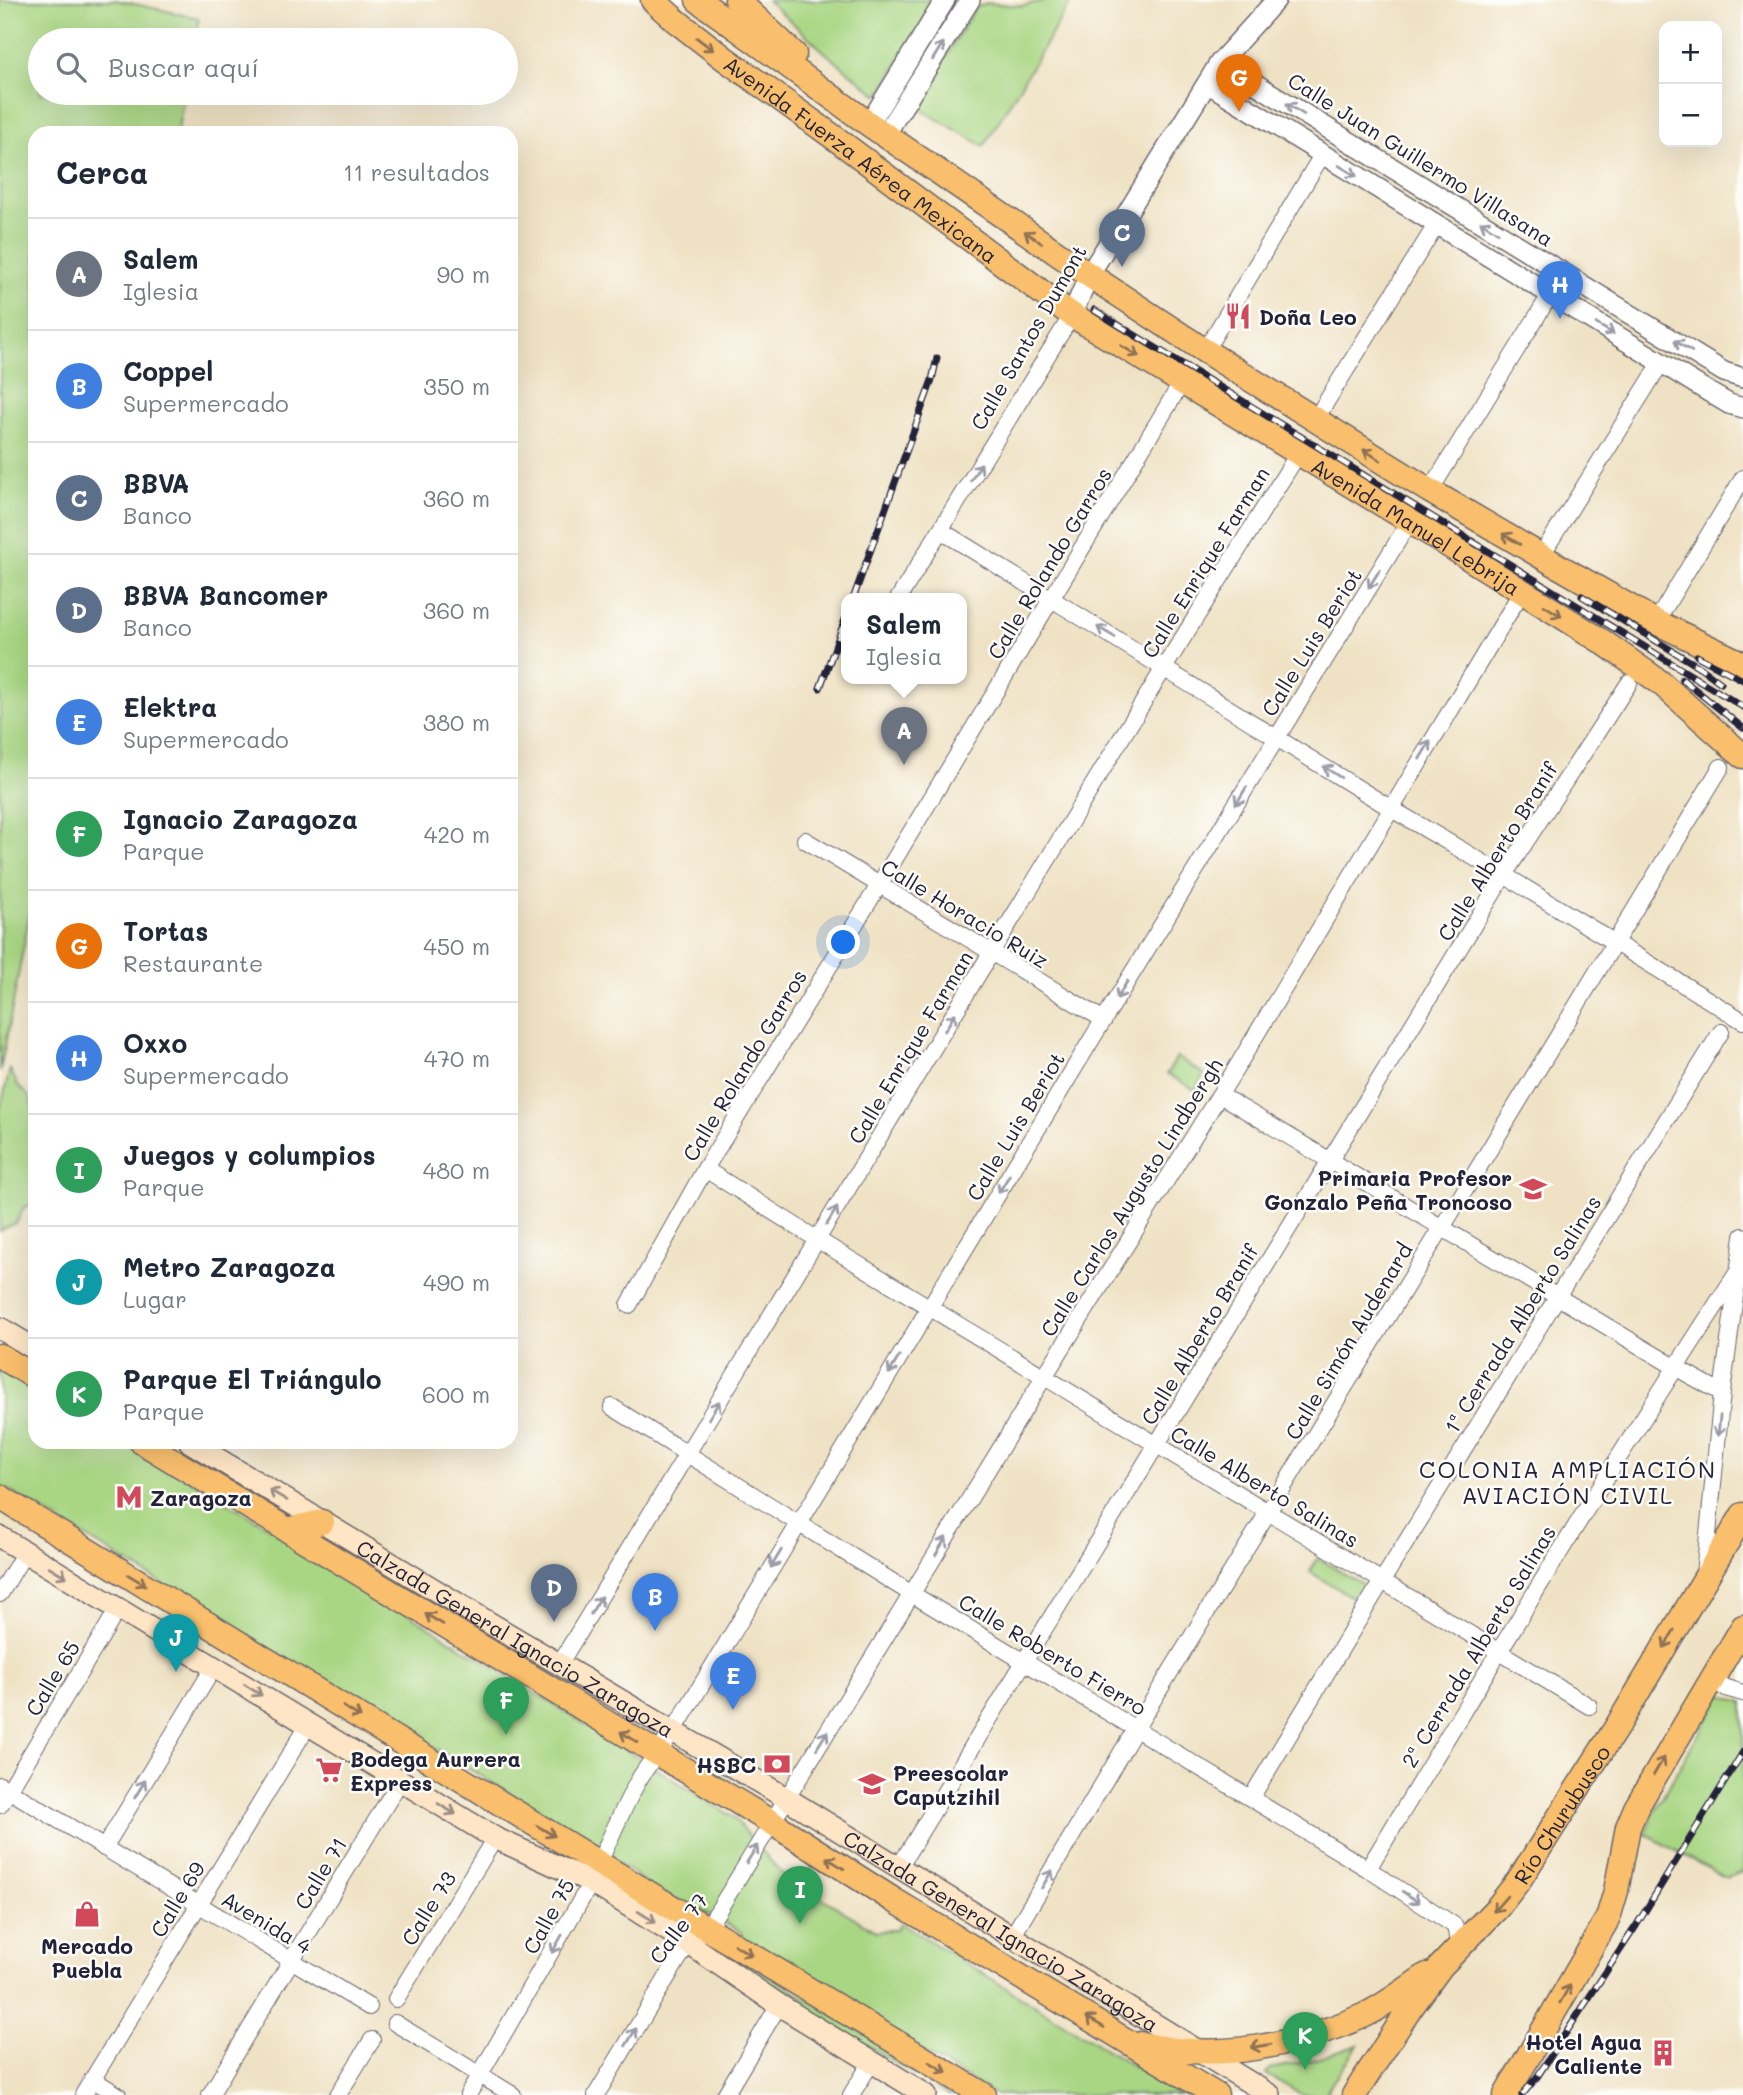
<!DOCTYPE html>
<html lang="es">
<meta charset="utf-8">
<style>
:root{--surface:#fff;--page:#f2f2f3;--text:#1f2937;--muted:#747a83;--line:#e0e1e3;--accent:#d1495b}
body{margin:0;font-family:Mali,sans-serif;background:var(--page);color:var(--text)}
.controls{position:absolute;right:21px;top:21px;display:grid;overflow:hidden;border-radius:14px;box-shadow:0 7px 28px #0002}
.controls button{width:63px;height:63px;display:grid;place-items:center;padding:0;border:0;border-bottom:2px solid var(--line);background:var(--surface);color:var(--text);font:35px sans-serif}
.you{position:absolute;left:844px;top:943px;width:24px;height:24px;margin:-18px;border:5px solid #fff;border-radius:50%;background:#1a73e8;box-shadow:0 0 0 10px #1a73e833}
.badge{display:grid;place-items:center;width:46px;height:46px;border-radius:50%;background:var(--accent);color:#fff;font-size:23px;font-weight:700}
.pin{position:absolute;translate:-50% -58px;filter:drop-shadow(0 2px 4px #0008)}
.pin::after{content:'';position:absolute;top:37px;width:24px;height:21px;background:inherit;clip-path:polygon(0 0,100% 0,50% 100%)}
.popup{position:absolute;left:841px;top:593px;width:126px;height:91px;box-sizing:border-box;display:grid;place-content:center;border-radius:14px;background:var(--surface);filter:drop-shadow(0 2px 5px #0005);font-size:23px;white-space:nowrap;color:var(--muted)}
.popup b{font-size:26px;color:var(--text)}
.popup::after{content:'';position:absolute;left:50%;top:100%;margin-left:-14px;border:14px solid transparent;border-top-color:var(--surface)}
.list{margin:0;padding:0;list-style:none}
h2{display:flex;justify-content:space-between;align-items:center;height:91px;margin:0;padding:0 28px;font-size:30px}
h2 small{font-size:23px;font-weight:400;color:var(--muted)}
.list li{display:grid;grid-template-columns:46px 1fr auto;gap:21px;align-items:center;box-sizing:border-box;height:112px;padding:0 28px;border-top:2px solid var(--line)}
.list b{display:block;font-size:26px;white-space:nowrap}
.list p{margin:0;font-size:23px;white-space:nowrap;color:var(--muted)}
.list em{font-size:23px;font-style:normal;color:var(--muted)}
.icon{flex:none;width:38px;height:38px;fill:none;stroke:currentColor;stroke-width:2;stroke-linecap:round;stroke-linejoin:round}
.map{position:relative;flex:none;width:1743px;height:2095px;overflow:hidden}
.search{position:absolute;background:var(--surface);box-shadow:0 7px 28px #0002;left:28px;top:28px;width:490px;height:77px;display:flex;align-items:center;gap:18px;box-sizing:border-box;padding:0 24px;border-radius:38px;color:var(--muted);font-size:26px}
.panel{position:absolute;background:var(--surface);box-shadow:0 7px 28px #0002;left:28px;top:126px;width:490px;height:1323px;border-radius:21px}
.map>svg:first-child{display:block}
.green{fill:#a9d683;stroke:#667c5f;stroke-width:2}
.lines{fill:none;stroke-linecap:round;stroke-linejoin:round}
.minor-casing{stroke:#6a656b;stroke-width:18}
.tertiary-casing{stroke:#6a656b;stroke-width:22}
.secondary-casing{stroke:#6a656b;stroke-width:24}
.primary-casing{stroke:#6a656b;stroke-width:27}
.minor{stroke:#fff;stroke-width:16}
.tertiary{stroke:#fff;stroke-width:19}
.secondary{stroke:#fde5c5;stroke-width:21}
.primary{stroke:#f9bf6d;stroke-width:24}
.rail-casing{stroke:#22223b;stroke-width:7}
.rail{stroke:#fdfcf7;stroke-width:4.5;stroke-dasharray:13;stroke-linecap:butt}
.oneway{stroke:#8e7054}
.oneway2{stroke:#9c9ca7}
.oneway3{stroke:#9a8d87}
.labels{text-anchor:middle;dominant-baseline:central;stroke-width:5;stroke-linejoin:round;paint-order:stroke}
.street-label{font-size:21px;fill:#22223b;stroke:#fdfcf7}
.poi-label{font-size:21px;font-weight:bold;fill:#22223b;stroke:#fdfcf7;text-anchor:start}
.neighbourhood-label{font-size:23px;letter-spacing:2px;fill:#22223b;stroke:#fdfcf7}
</style>
<div class="map">
<svg width="1743" height="2095" viewBox="0 0 1743 2095">
<rect width="100%" height="100%" fill="#fdfcf7"/>
<filter id="ink" filterUnits="userSpaceOnUse"><feTurbulence type="fractalNoise" baseFrequency=".0143" numOctaves="2"/><feDisplacementMap in="SourceGraphic" scale="14" xChannelSelector="R" yChannelSelector="G"/><feConvolveMatrix kernelMatrix="1 2 1 2 8 2 1 2 1" color-interpolation-filters="sRGB"/></filter>
<filter id="wash" filterUnits="userSpaceOnUse"><feTurbulence type="fractalNoise" baseFrequency=".00686" numOctaves="4" result="noise"/><feDisplacementMap in="SourceGraphic" scale="28" xChannelSelector="R" yChannelSelector="G"/><feGaussianBlur stdDeviation="1.57" result="paint"/><feColorMatrix in="noise" values="0 0 0 0 0 0 0 0 0 0 0 0 0 0 0 0 0 1.4 0 .05"/><feComposite in="paint" operator="in"/></filter>
<g filter="url(#wash)">
<rect width="100%" height="100%" fill="#efe2c4"/>
<path class="green" d="M0,0H116L199,18L195,40H40V93H185L177,133H35V886L0,1072Z
M767,0H935L879,96L829,56Z
M1047,0H1072L984,146L916,107L975,8L986,3L1022,6Z
M1177,1057L1204,1074L1195,1090L1167,1074Z
M10,1069L18,1086L29,1096L35,1115V1195L33,1196L34,1204L24,1207L17,1222L0,1231V1110Z
M0,1367L35,1388V1442H126L292,1541L733,1817L780,1872L877,1932L896,1929L901,1923L1180,2095H996L745,1948L741,1932L697,1908L655,1891L589,1840L363,1706L0,1485Z
M1318,1558L1365,1586L1357,1600L1310,1572Z
M1721,1695L1743,1702V1872L1726,1878L1645,1834L1653,1814Z
M724,1948L964,2095H948L719,1955Z
M1358,2045L1324,2095H1302L1266,2074L1270,2069L1313,2060Z"/>
</g>
<g filter="url(#ink)">
<g class="lines">
<g class="minor-casing">
<path id="minor" d="M1205,351L1322,155
M1315,420L1436,225
M1430,491L1550,295
M940,530L1390,808L1504,875L1743,1021
M1541,556L1661,363
M898,599L1072,315
M1656,622L1743,478
M805,840L1104,1020
M1220,1095L1675,1367L1722,1393
M705,1169L818,1240L1589,1706
M629,1305L705,1169L879,885L1182,382
M612,1407L912,1594L1368,1869L1455,1926L1459,1947
M1704,1575L1722,1393L1743,1236
M0,1594L25,1552
M560,1663L1164,668L1298,454
M1709,1683L1743,1693
M0,1785L369,2007
M1251,1798L1382,1581L1721,1032
M0,1805L118,1609
M104,1848L214,1667
M899,1867L1504,875L1629,683
M1368,1869C1489,1667 1610,1466 1739,1270
M1012,1937L1136,1728L1454,1208L1721,767
M396,1999L495,1838
M395,2023L513,2095
M92,2079L118,2095
M83,2095L308,1725
M210,2095L400,1781
M338,2095L372,2040
M468,2095L585,1893C603,1856 618,1817 638,1781C648,1764 661,1748 673,1732L1093,1037L1410,521
M596,2095L688,1943L707,1928L721,1906L1044,1377L1235,1070L1522,591
M725,2095L779,2005
M851,2095L871,2063"/>
</g>
<g class="tertiary-casing">
<path id="tertiary" d="M1220,62L1724,372L1743,378
M1207,83L1712,394L1729,404L1743,408
M869,124L945,0
M885,135L970,0
M1072,315L1089,275L1220,62L1276,0"/>
</g>
<g class="secondary-casing">
<g id="secondary">
<path d="M0,1328L35,1349"/>
<path id="s1" d="M190,1442L493,1625L786,1798L1270,2095"/>
<path d="M0,1537L495,1838L591,1882L688,1943L779,2005L926,2095"/>
</g>
</g>
<g class="primary-casing">
<g id="primary">
<path id="s2" d="M653,0L675,20L724,58L839,141L1072,315L1410,521L1603,642L1661,683L1743,756"/>
<path d="M698,0L869,124L1089,275L1205,351L1430,491L1541,556L1656,622L1743,664"/>
<path d="M737,0L794,54"/>
<path d="M0,1356L35,1377"/>
<path d="M142,1442L771,1822L892,1899L1216,2095"/>
<path d="M0,1497L600,1864L984,2095"/>
<path d="M288,1530L322,1522"/>
<path d="M1141,2044C1214,2062 1295,2046 1363,2016C1385,2006 1406,1989 1427,1975"/>
<path id="s3" d="M1354,2095L1409,2010L1441,1966L1498,1907L1519,1880L1618,1725L1743,1515"/>
<path d="M1506,2095L1608,1918L1616,1891L1628,1827L1636,1808L1743,1627"/>
</g>
</g>
<use href="#minor" class="minor"/>
<use href="#tertiary" class="tertiary"/>
<use href="#secondary" class="secondary"/>
<use href="#primary" class="primary"/>
<g class="rail-casing">
<path id="rail" d="M1094,310L1743,707
M1582,596L1701,668L1721,683
M853,599L932,380L937,358
M1697,656L1743,680
M1682,679L1743,728
M820,688L846,617
M1522,2095L1537,2077L1636,1926L1743,1752"/>
</g>
<use href="#rail" class="rail"/>
</g>
<defs><path id="oneway-shaft" d="M-6 0H5M1.5-3L5.5 0L1.5 3" fill="none" stroke-width="1.6" stroke-linecap="round" stroke-linejoin="round" transform="scale(1.75)"/></defs>
<g class="oneway">
<use href="#oneway-shaft" transform="translate(705 44) rotate(37)"/>
<use href="#oneway-shaft" transform="translate(1033 237) rotate(-146)"/>
<use href="#oneway-shaft" transform="translate(1130 351) rotate(31)"/>
<use href="#oneway-shaft" transform="translate(1372 455) rotate(-148)"/>
<use href="#oneway-shaft" transform="translate(1511 539) rotate(-149)"/>
<use href="#oneway-shaft" transform="translate(1553 611) rotate(32)"/>
<use href="#oneway-shaft" transform="translate(137 1580) rotate(31)"/>
<use href="#oneway-shaft" transform="translate(434 1619) rotate(-149)"/>
<use href="#oneway-shaft" transform="translate(1669 1639) rotate(120)"/>
<use href="#oneway-shaft" transform="translate(352 1712) rotate(31)"/>
<use href="#oneway-shaft" transform="translate(629 1737) rotate(-149)"/>
<use href="#oneway-shaft" transform="translate(1659 1766) rotate(-59)"/>
<use href="#oneway-shaft" transform="translate(546 1831) rotate(31)"/>
<use href="#oneway-shaft" transform="translate(835 1863) rotate(-148)"/>
<use href="#oneway-shaft" transform="translate(1500 1904) rotate(131)"/>
<use href="#oneway-shaft" transform="translate(743 1950) rotate(31)"/>
<use href="#oneway-shaft" transform="translate(1565 1994) rotate(-60)"/>
<use href="#oneway-shaft" transform="translate(1095 2022) rotate(-149)"/>
<use href="#oneway-shaft" transform="translate(1261 2046) rotate(170)"/>
<use href="#oneway-shaft" transform="translate(938 2067) rotate(31)"/>
</g>
<g class="oneway2">
<use href="#oneway-shaft" transform="translate(938 51) rotate(-58)"/>
<use href="#oneway-shaft" transform="translate(1295 109) rotate(-148)"/>
<use href="#oneway-shaft" transform="translate(1348 171) rotate(31)"/>
<use href="#oneway-shaft" transform="translate(1489 227) rotate(-148)"/>
<use href="#oneway-shaft" transform="translate(1605 329) rotate(31)"/>
<use href="#oneway-shaft" transform="translate(1683 346) rotate(-148)"/>
<use href="#oneway-shaft" transform="translate(976 472) rotate(-58)"/>
<use href="#oneway-shaft" transform="translate(1374 579) rotate(122)"/>
<use href="#oneway-shaft" transform="translate(1106 632) rotate(-149)"/>
<use href="#oneway-shaft" transform="translate(1425 750) rotate(-59)"/>
<use href="#oneway-shaft" transform="translate(1332 772) rotate(-148)"/>
<use href="#oneway-shaft" transform="translate(1241 796) rotate(121)"/>
<use href="#oneway-shaft" transform="translate(1122 990) rotate(121)"/>
<use href="#oneway-shaft" transform="translate(950 1022) rotate(-59)"/>
<use href="#oneway-shaft" transform="translate(1004 1184) rotate(121)"/>
<use href="#oneway-shaft" transform="translate(832 1216) rotate(-59)"/>
<use href="#oneway-shaft" transform="translate(894 1365) rotate(121)"/>
<use href="#oneway-shaft" transform="translate(714 1410) rotate(-59)"/>
<use href="#oneway-shaft" transform="translate(1719 1426) rotate(96)"/>
<use href="#oneway-shaft" transform="translate(941 1546) rotate(-59)"/>
<use href="#oneway-shaft" transform="translate(776 1559) rotate(121)"/>
<use href="#oneway-shaft" transform="translate(596 1605) rotate(-59)"/>
<use href="#oneway-shaft" transform="translate(822 1740) rotate(-58)"/>
<use href="#oneway-shaft" transform="translate(140 1789) rotate(-59)"/>
<use href="#oneway-shaft" transform="translate(752 1854) rotate(-59)"/>
<use href="#oneway-shaft" transform="translate(1047 1879) rotate(-59)"/>
<use href="#oneway-shaft" transform="translate(1411 1897) rotate(33)"/>
<use href="#oneway-shaft" transform="translate(557 1944) rotate(120)"/>
<use href="#oneway-shaft" transform="translate(631 2037) rotate(-59)"/>
</g>
<g class="oneway3">
<use href="#oneway-shaft" transform="translate(278 1495) rotate(-149)"/>
<use href="#oneway-shaft" transform="translate(58 1572) rotate(31)"/>
<use href="#oneway-shaft" transform="translate(253 1690) rotate(32)"/>
<use href="#oneway-shaft" transform="translate(447 1809) rotate(31)"/>
<use href="#oneway-shaft" transform="translate(647 1917) rotate(32)"/>
</g>
</g>
<defs>
<g id="restaurant-bare" transform="scale(2.1)"><path d="M-5-6h1v4h1v-4h1v4h1v-4h1v5L-1.5 .5V6h-2V.5L-5-1ZM5-6V6H3V1.5H1.5Q1.5-4 5-6Z" fill="#d1495b" stroke="#fdfcf7" stroke-width="2.5" paint-order="stroke"/></g>
<g id="school-bare" transform="scale(2.1)"><path d="M0-5L7-2L0 1L-7-2ZM-4 1L0 2.5L4 1V4Q0 6-4 4Z" fill="#d1495b" stroke="#fdfcf7" stroke-width="2.5" paint-order="stroke"/></g>
<g id="metro-bare" transform="scale(2.1)"><path d="M-5.5 5V-5H-3L0 0L3-5H5.5V5H3V-.5L0 4L-3-.5V5Z" fill="#d1495b" stroke="#fdfcf7" stroke-width="2.5" paint-order="stroke"/></g>
<g id="bank-bare" transform="scale(2.1)"><path d="M-6-4H6V4H-6ZM0-2.3a2.3 2.3 0 1 0 0 4.6a2.3 2.3 0 1 0 0-4.6Z" fill="#d1495b" stroke="#fdfcf7" stroke-width="2.5" paint-order="stroke"/></g>
<g id="supermarket-bare" transform="scale(2.1)"><path d="M-6-5.5h2.5l.6 2H6L4.5 2H-2.5L-4.4-4H-6ZM-1.5 3.2a1.3 1.3 0 1 0 .1 0ZM3 3.2a1.3 1.3 0 1 0 .1 0Z" fill="#d1495b" stroke="#fdfcf7" stroke-width="2.5" paint-order="stroke"/></g>
<g id="shop-bare" transform="scale(2.1)"><path d="M-5-2.5h2.3a2.7 3.5 0 0 1 5.4 0H5L5.5 6h-11ZM-1.5-2.5h3a1.5 2.3 0 0 0-3 0Z" fill="#d1495b" stroke="#fdfcf7" stroke-width="2.5" paint-order="stroke"/></g>
<g id="building-bare" transform="scale(2.1)"><path d="M-4-6H4V6H1V3H-1V6H-4ZM-2.5-4.3h1.7v1.8h-1.7ZM.8-4.3h1.7v1.8H.8ZM-2.5-1h1.7V.8h-1.7ZM.8-1h1.7V.8H.8Z" fill="#d1495b" stroke="#fdfcf7" stroke-width="2.5" paint-order="stroke"/></g>
</defs>
<g fill-rule="evenodd">
<use href="#restaurant-bare" x="1238" y="316"/>
<use href="#school-bare" x="1533" y="1189"/>
<use href="#metro-bare" x="129" y="1497"/>
<use href="#bank-bare" x="777" y="1764"/>
<use href="#supermarket-bare" x="329" y="1770"/>
<use href="#school-bare" x="872" y="1784"/>
<use href="#shop-bare" x="87" y="1914"/>
<use href="#building-bare" x="1663" y="2053"/>
</g>
<g class="labels">
<g class="street-label">
<text stroke="none"><textPath href="#s2" startOffset="262">Avenida Fuerza Aérea Mexicana</textPath></text>
<text transform="translate(1421 159) rotate(32)">Calle Juan Guillermo Villasana</text>
<text transform="translate(1028 337) rotate(-60)">Calle Santos Dumont</text>
<text stroke="none"><textPath href="#s2" startOffset="928">Avenida Manuel Lebrija</textPath></text>
<text transform="translate(1205 562) rotate(-58)">Calle Enrique Farman</text>
<text transform="translate(1049 563) rotate(-59)">Calle Rolando Garros</text>
<text transform="translate(1311 642) rotate(-58)">Calle Luis Beriot</text>
<text transform="translate(1497 851) rotate(-58)">Calle Alberto Branif</text>
<text transform="translate(965 913) rotate(31)">Calle Horacio Ruiz</text>
<text transform="translate(910 1047) rotate(-59)">Calle Enrique Farman</text>
<text transform="translate(744 1065) rotate(-59)">Calle Rolando Garros</text>
<text transform="translate(1015 1126) rotate(-59)">Calle Luis Beriot</text>
<text transform="translate(1131 1197) rotate(-58)">Calle Carlos Augusto Lindbergh</text>
<text transform="translate(1522 1314) rotate(-58)">1ª Cerrada Alberto Salinas</text>
<text transform="translate(1199 1334) rotate(-59)">Calle Alberto Branif</text>
<text transform="translate(1348 1341) rotate(-59)">Calle Simón Audenard</text>
<text transform="translate(1265 1486) rotate(31)">Calle Alberto Salinas</text>
<text stroke="none"><textPath href="#s1" startOffset="380">Calzada General Ignacio Zaragoza</textPath></text>
<text transform="translate(1478 1646) rotate(-59)">2ª Cerrada Alberto Salinas</text>
<text transform="translate(1053 1654) rotate(31)">Calle Roberto Fierro</text>
<text transform="translate(52 1678) rotate(-59)">Calle 65</text>
<text stroke="none"><textPath href="#s3" startOffset="350">Río Churubusco</textPath></text>
<text transform="translate(320 1873) rotate(-59)">Calle 71</text>
<text transform="translate(177 1899) rotate(-59)">Calle 69</text>
<text transform="translate(428 1908) rotate(-58)">Calle 73</text>
<text transform="translate(548 1916) rotate(-61)">Calle 75</text>
<text transform="translate(267 1922) rotate(31)">Avenida 4</text>
<text transform="translate(678 1928) rotate(-53)">Calle 77</text>
<text stroke="none"><textPath href="#s1" startOffset="947">Calzada General Ignacio Zaragoza</textPath></text>
</g>
<g class="poi-label">
<text x="1259" y="316">Doña Leo</text>
<text x="1512" y="1177" text-anchor="end">Primaria Profesor<tspan x="1512" dy="24">Gonzalo Peña Troncoso</tspan></text>
<text x="150" y="1497">Zaragoza</text>
<text x="350" y="1758">Bodega Aurrera<tspan x="350" dy="24">Express</tspan></text>
<text x="756" y="1764" text-anchor="end">HSBC</text>
<text x="893" y="1772">Preescolar<tspan x="893" dy="24">Caputzihil</tspan></text>
<text x="87" y="1945" text-anchor="middle">Mercado<tspan x="87" dy="24">Puebla</tspan></text>
<text x="1642" y="2041" text-anchor="end">Hotel Agua<tspan x="1642" dy="24">Caliente</tspan></text>
</g>
<g class="neighbourhood-label">
<text x="1568" y="1469">COLONIA AMPLIACIÓN<tspan x="1568" dy="26">AVIACIÓN CIVIL</tspan></text>
</g>
</g>
</svg>
<div class="controls">
<button>+</button>
<button>−</button>
</div>
<div class="you"></div>
<div class="pin badge" style="left:904px;top:765px;background:#6b7280">A</div>
<div class="popup"><b>Salem</b>Iglesia</div>
<div class="pin badge" style="left:655px;top:1631px;background:#3f7fe0">B</div>
<div class="pin badge" style="left:1122px;top:267px;background:#5c6f8a">C</div>
<div class="pin badge" style="left:554px;top:1622px;background:#5c6f8a">D</div>
<div class="pin badge" style="left:733px;top:1710px;background:#3f7fe0">E</div>
<div class="pin badge" style="left:506px;top:1735px;background:#2e9e5b">F</div>
<div class="pin badge" style="left:1239px;top:112px;background:#e8710a">G</div>
<div class="pin badge" style="left:1560px;top:319px;background:#3f7fe0">H</div>
<div class="pin badge" style="left:800px;top:1924px;background:#2e9e5b">I</div>
<div class="pin badge" style="left:176px;top:1672px;background:#0f9aa8">J</div>
<div class="pin badge" style="left:1305px;top:2070px;background:#2e9e5b">K</div>
<div class="search"><svg class="icon" aria-label="search" viewBox="0 0 24 24"><circle cx="10" cy="10" r="6"/><path d="M15 15l6 6"/></svg>Buscar aquí</div>
<section class="panel">
<h2>Cerca<small>11 resultados</small></h2>
<ul class="list">
<li><span class="badge" style="background:#6b7280">A</span><div><b>Salem</b><p>Iglesia</p></div><em>90 m</em></li>
<li><span class="badge" style="background:#3f7fe0">B</span><div><b>Coppel</b><p>Supermercado</p></div><em>350 m</em></li>
<li><span class="badge" style="background:#5c6f8a">C</span><div><b>BBVA</b><p>Banco</p></div><em>360 m</em></li>
<li><span class="badge" style="background:#5c6f8a">D</span><div><b>BBVA Bancomer</b><p>Banco</p></div><em>360 m</em></li>
<li><span class="badge" style="background:#3f7fe0">E</span><div><b>Elektra</b><p>Supermercado</p></div><em>380 m</em></li>
<li><span class="badge" style="background:#2e9e5b">F</span><div><b>Ignacio Zaragoza</b><p>Parque</p></div><em>420 m</em></li>
<li><span class="badge" style="background:#e8710a">G</span><div><b>Tortas</b><p>Restaurante</p></div><em>450 m</em></li>
<li><span class="badge" style="background:#3f7fe0">H</span><div><b>Oxxo</b><p>Supermercado</p></div><em>470 m</em></li>
<li><span class="badge" style="background:#2e9e5b">I</span><div><b>Juegos y columpios</b><p>Parque</p></div><em>480 m</em></li>
<li><span class="badge" style="background:#0f9aa8">J</span><div><b>Metro Zaragoza</b><p>Lugar</p></div><em>490 m</em></li>
<li><span class="badge" style="background:#2e9e5b">K</span><div><b>Parque El Triángulo</b><p>Parque</p></div><em>600 m</em></li>
</ul>
</section>
</div>
